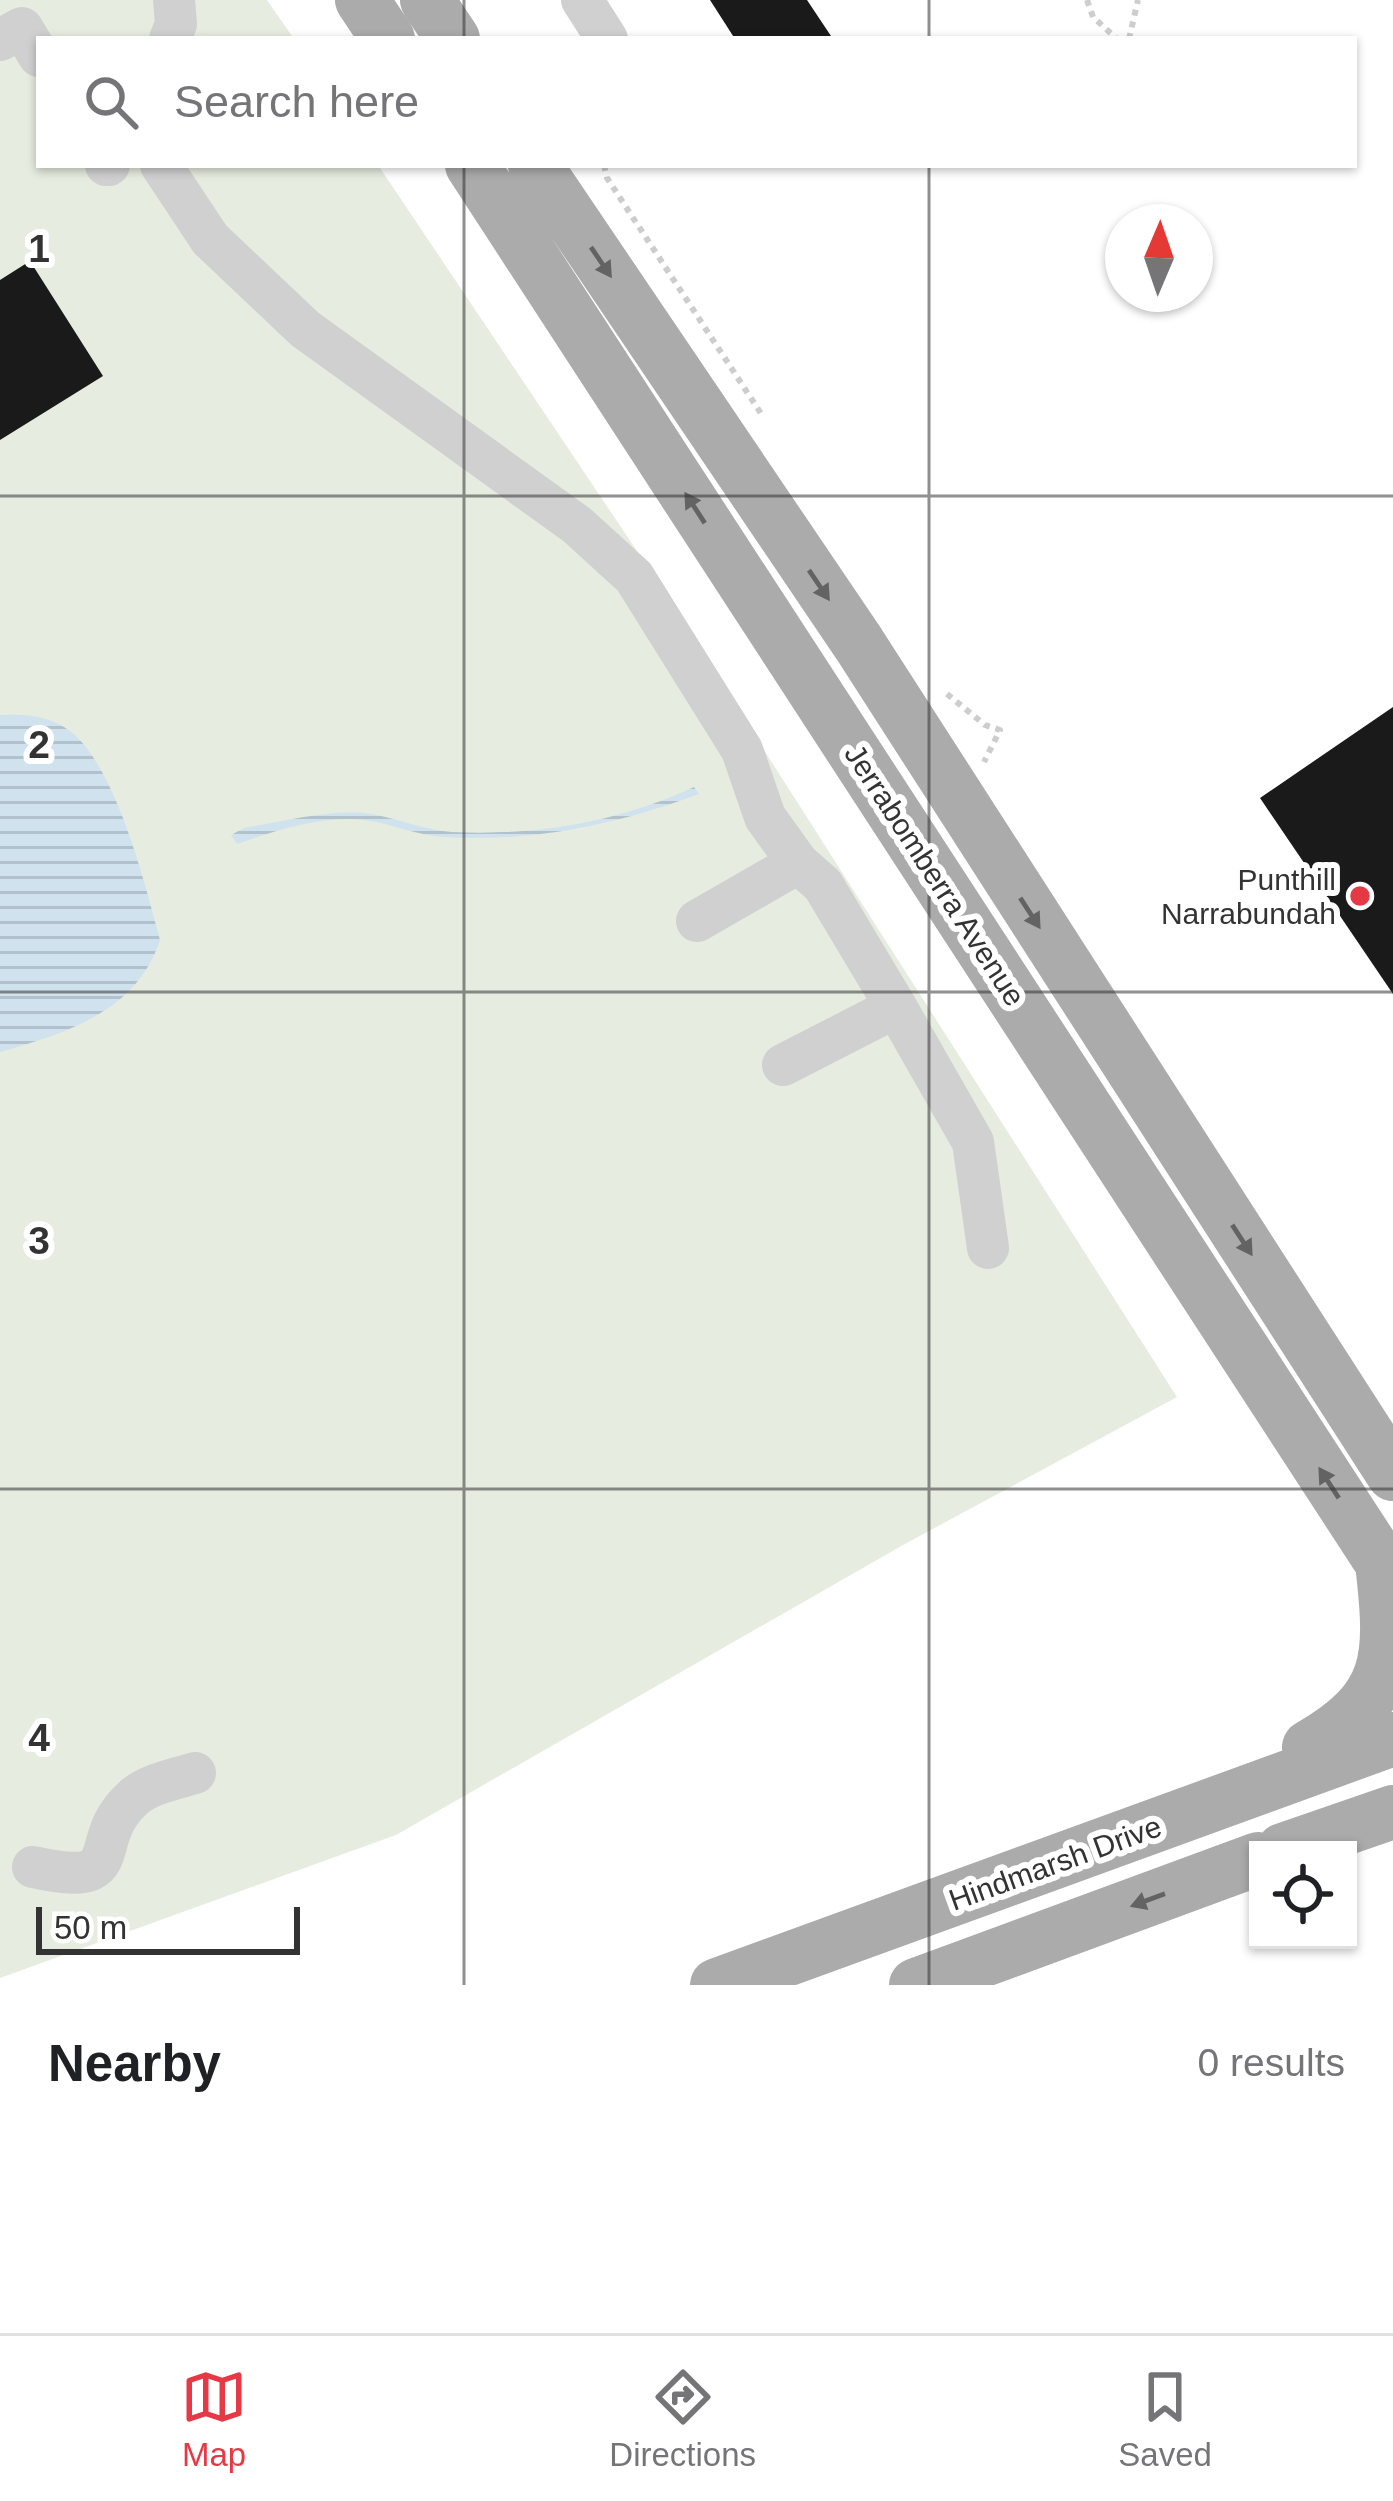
<!DOCTYPE html>
<style>
:root{--surface:#fff;--page:#f2f2f2;--text:#202124;--muted:#757577;--line:#e0e0e0;--accent:#e63946}
body{margin:0;font-family:Helvetica,sans-serif;background:var(--page);color:var(--text)}
.controls{position:absolute;right:36px;bottom:36px;display:grid;overflow:hidden;border-radius:0px;box-shadow:0 3px 9px #0004}
.controls button{width:108px;height:108px;display:grid;place-items:center;padding:0;border:0;border-bottom:3px solid var(--line);background:var(--surface);color:var(--text);font:60px sans-serif}
.compass{position:absolute;left:1105px;top:204px;width:108px;height:108px;border-radius:50%;background:var(--surface);box-shadow:0 3px 9px #0004;rotate:2deg}
.scale{position:absolute;left:36px;bottom:30px;width:264px;box-sizing:border-box;padding-left:12px;border:6px solid #333;border-top:0;font-size:33px;line-height:42px;white-space:nowrap;color:#333;-webkit-text-stroke:9px #fff;paint-order:stroke}
.list{margin:0;padding:0;list-style:none}
h2{display:flex;justify-content:space-between;align-items:center;height:156px;margin:0;padding:0 48px;font-size:51px}
h2 small{font-size:39px;font-weight:400;color:var(--muted)}
.icon{flex:none;width:66px;height:66px;fill:none;stroke:currentColor;stroke-width:2;stroke-linecap:round;stroke-linejoin:round}
.map{position:relative;flex:none;width:1393px;height:1985px;overflow:hidden}
.search{position:absolute;background:var(--surface);box-shadow:0 3px 9px #0004;left:36px;right:36px;top:36px;height:132px;display:flex;align-items:center;gap:30px;box-sizing:border-box;padding:0 42px;border-radius:0px;color:var(--muted);font-size:45px}
.sheet{height:348px;background:var(--surface)}
nav{display:flex;justify-content:space-around;align-items:center;box-sizing:border-box;height:168px;border-top:3px solid var(--line);background:var(--surface);font-size:33px;color:var(--muted)}
nav a{display:grid;justify-items:center;gap:6px}
nav .on{color:var(--accent)}
.map>svg:first-child{display:block}
.green{fill:#e6ecdf}
.water{fill:url(#water-rules)}
.building{fill:#1a1a1a}
.lines{fill:none;stroke-linecap:round;stroke-linejoin:round}
.path{stroke:#cdcdcd;stroke-width:6;stroke-dasharray:6 6;stroke-linecap:butt}
.minor{stroke:#d0d0d0;stroke-width:42}
.major{stroke:#ababab;stroke-width:54}
.oneway{fill:#636363}
.grid{fill:none;stroke:#333;stroke-width:3;stroke-opacity:0.55}
.poi-dot{fill:#e63946;stroke:#fff;stroke-width:4.5}
.labels{text-anchor:middle;dominant-baseline:central;stroke-width:12;stroke-linejoin:round;paint-order:stroke}
.street-label{font-size:30px;fill:#333;stroke:#fff}
.poi-label{font-size:30px;fill:#333;stroke:#fff;text-anchor:end}
.grid-label{font-size:39px;text-anchor:middle;font-weight:bold;fill:#333;stroke:#fff;stroke-width:12;stroke-linejoin:round;paint-order:stroke}
</style>
<div class="map">
<svg width="1393" height="1985" viewBox="0 0 1393 1985">
<defs>
<pattern id="water-rules" width="6" height="5" patternUnits="userSpaceOnUse" patternTransform="scale(3)"><rect width="6" height="5" fill="#cfe2ee"/><path d="M0 2.5h6" fill="none" stroke="#b2c2cd"/></pattern>
</defs>
<rect width="100%" height="100%" fill="#fff"/>
<path class="green" d="M0,0H267L294,39H39V165H378L635,548L1177,1397L903,1545L396,1835L0,1978Z"/>
<path class="water" d="M0,715C23,714 44,715 64,727C114,756 145,885 160,940C137,1011 67,1033 0,1052Z
M694,787L699,794C615,825 535,842 445,837C417,836 391,823 364,820C322,815 275,831 237,844L231,835L244,828C282,822 325,810 363,813C393,816 422,830 452,832C536,836 619,822 694,787Z"/>
<path class="building" d="M710,0H807L833,39H735Z
M30,261L103,376L0,440V280Z
M1393,707V994L1260,798Z"/>
<g class="lines">
<path class="path" d="M1087,0L1093,17L1117,39
M1129,39L1138,0
M604,165L607,178L762,415
M947,694L985,725L1000,730L984,762"/>
<path class="minor" d="M582,0L607,39
M170,39L176,24L174,0
M0,40L22,28L39,56
M106,165H109
M161,165L210,239L305,329L577,525L634,577L742,750L765,817L798,863L823,885L896,1007L783,1065
M697,921L798,863
M896,1007L973,1142L988,1248
M33,1867C134,1889 83,1843 133,1798C148,1784 175,1779 195,1773"/>
<path class="major" d="M362,0L388,39
M427,0L453,39
M472,165L1393,1580
M535,165L859,644L1393,1474
M1309,1747C1393,1699 1393,1658 1382,1563
M1283,1850L1393,1812
M717,1985L1393,1739
M916,1985L1258,1859"/>
</g>
<defs><path id="oneway-solid" d="M-6-.8H1V-3.2L6.5 0L1 3.2V.8H-6Z" transform="scale(3)"/></defs>
<g class="oneway">
<use href="#oneway-solid" transform="translate(601 262) rotate(56)"/>
<use href="#oneway-solid" transform="translate(695 508) rotate(-123)"/>
<use href="#oneway-solid" transform="translate(819 585) rotate(56)"/>
<use href="#oneway-solid" transform="translate(1030 913) rotate(57)"/>
<use href="#oneway-solid" transform="translate(1242 1240) rotate(57)"/>
<use href="#oneway-solid" transform="translate(1329 1483) rotate(-123)"/>
<use href="#oneway-solid" transform="translate(1148 1900) rotate(160)"/>
</g>
<path class="grid" d="M464,0V39M929,0V39M464,165V1985M929,165V1985M0,496H1393M0,992H1393M0,1489H1393"/>
<circle class="poi-dot" cx="1360" cy="896" r="12"/>
<g class="labels">
<g class="street-label">
<text transform="translate(935 875) rotate(57)">Jerrabomberra Avenue</text>
<text transform="translate(1055 1863) rotate(-20)">Hindmarsh Drive</text>
</g>
<g class="poi-label">
<text x="1336" y="879">Punthill<tspan x="1336" dy="34">Narrabundah</tspan></text>
</g>
</g>
<g class="grid-label">
<text x="39" y="262">1</text>
<text x="39" y="758">2</text>
<text x="39" y="1254">3</text>
<text x="39" y="1751">4</text>
</g>
</svg>
<div class="controls">
<button><svg class="icon" aria-label="locate" viewBox="0 0 24 24"><circle cx="12" cy="12" r="6"/><path d="M12 2v4M12 18v4M2 12h4M18 12h4"/></svg></button>
</div>
<svg class="compass" viewBox="-18 -18 36 36"><path d="M0-13l5 13h-10z" fill="#e53935"/><path d="M0 13l5-13h-10z" fill="#757577"/></svg>
<div class="scale">50 m</div>
<div class="search"><svg class="icon" aria-label="search" viewBox="0 0 24 24"><circle cx="10" cy="10" r="6"/><path d="M15 15l6 6"/></svg>Search here</div>
</div>
<section class="sheet">
<h2>Nearby<small>0 results</small></h2>
<ul class="list">
</ul>
</section>
<nav>
<a class="on"><svg class="icon" aria-label="map" viewBox="0 0 24 24"><path d="M3 6l6-2 6 2 6-2v14l-6 2-6-2-6 2zM9 4v14M15 6v14"/></svg>Map</a>
<a><svg class="icon" aria-label="directions" viewBox="0 0 24 24"><path d="M12 3l9 9-9 9-9-9zM9 14v-3h6M13 9l2 2-2 2"/></svg>Directions</a>
<a><svg class="icon" aria-label="saved" viewBox="0 0 24 24"><path d="M7 4h10v16l-5-4-5 4z"/></svg>Saved</a>
</nav>
